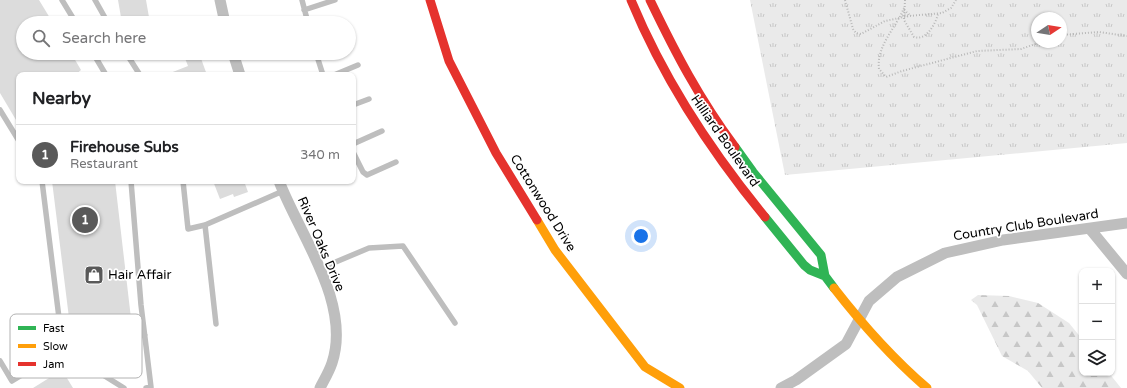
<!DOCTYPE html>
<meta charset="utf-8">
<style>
:root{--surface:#fff;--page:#f2f2f2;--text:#202124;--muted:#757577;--line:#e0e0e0;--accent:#595959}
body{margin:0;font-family:"Varela Round",sans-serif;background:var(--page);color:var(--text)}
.controls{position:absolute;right:12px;bottom:12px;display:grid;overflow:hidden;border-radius:8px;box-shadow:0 1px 3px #0004}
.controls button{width:36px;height:36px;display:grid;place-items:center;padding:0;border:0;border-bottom:1px solid var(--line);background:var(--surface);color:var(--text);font:20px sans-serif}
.compass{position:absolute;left:1031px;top:12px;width:36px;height:36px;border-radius:50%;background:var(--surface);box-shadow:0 1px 3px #0004;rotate:78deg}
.you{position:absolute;left:641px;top:236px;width:14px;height:14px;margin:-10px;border:3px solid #fff;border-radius:50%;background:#1a73e8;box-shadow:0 0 0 6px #1a73e833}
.badge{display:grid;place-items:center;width:26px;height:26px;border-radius:50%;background:var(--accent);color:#fff;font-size:13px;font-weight:700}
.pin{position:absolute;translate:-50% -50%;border:2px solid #fff;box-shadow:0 1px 4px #0006}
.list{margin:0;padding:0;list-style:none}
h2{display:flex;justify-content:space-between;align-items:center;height:52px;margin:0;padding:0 16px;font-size:17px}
h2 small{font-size:13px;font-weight:400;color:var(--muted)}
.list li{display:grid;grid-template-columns:26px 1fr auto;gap:12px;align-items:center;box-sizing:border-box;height:60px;padding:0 16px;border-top:1px solid var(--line)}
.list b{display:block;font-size:15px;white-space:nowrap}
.list p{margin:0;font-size:13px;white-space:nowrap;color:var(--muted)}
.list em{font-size:13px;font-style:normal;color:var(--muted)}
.icon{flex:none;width:22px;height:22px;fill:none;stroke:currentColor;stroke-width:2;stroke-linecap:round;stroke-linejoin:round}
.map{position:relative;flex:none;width:1127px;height:388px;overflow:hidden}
.search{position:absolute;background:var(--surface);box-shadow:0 1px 3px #0004;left:16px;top:16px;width:340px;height:44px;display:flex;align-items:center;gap:10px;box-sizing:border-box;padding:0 14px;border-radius:22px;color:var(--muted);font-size:15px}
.panel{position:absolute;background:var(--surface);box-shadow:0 1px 3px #0004;left:16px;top:72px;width:340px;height:112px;border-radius:8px}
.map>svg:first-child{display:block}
.grass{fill:url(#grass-tufts);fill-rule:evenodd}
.forest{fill:url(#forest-firs)}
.building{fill:#dcdcdc}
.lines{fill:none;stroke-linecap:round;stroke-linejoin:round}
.path{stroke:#b8b8b8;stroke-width:2;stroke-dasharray:1 2;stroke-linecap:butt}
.lane{stroke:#bebebe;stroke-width:5.5}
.street{stroke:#bebebe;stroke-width:11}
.fast{stroke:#30b455;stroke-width:9}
.slow{stroke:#ff9f0a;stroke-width:9}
.jam{stroke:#e5322d;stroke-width:9}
.labels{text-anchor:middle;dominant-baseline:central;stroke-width:3.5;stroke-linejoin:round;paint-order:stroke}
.street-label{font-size:13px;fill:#000;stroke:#fff}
.poi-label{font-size:13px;fill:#000;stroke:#fff;text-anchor:start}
.key{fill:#fff;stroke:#b2b2b2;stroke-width:1}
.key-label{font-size:11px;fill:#000}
</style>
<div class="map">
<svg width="1127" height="388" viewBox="0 0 1127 388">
<defs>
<pattern id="grass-tufts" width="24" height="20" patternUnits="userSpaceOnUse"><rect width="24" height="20" fill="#eaeaea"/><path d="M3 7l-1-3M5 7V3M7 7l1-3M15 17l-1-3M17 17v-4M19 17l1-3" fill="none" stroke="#c7c7c7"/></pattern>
<pattern id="forest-firs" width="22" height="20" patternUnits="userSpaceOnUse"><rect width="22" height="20" fill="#eaeaea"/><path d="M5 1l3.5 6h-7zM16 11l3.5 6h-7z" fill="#c7c7c7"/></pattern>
</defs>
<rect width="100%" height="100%" fill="#fff"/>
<path class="grass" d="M750,0H1127V143L785,175ZM1037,18H1061V42H1037Z"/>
<path class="forest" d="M978,295L1009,296L1038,303L1069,323L1082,339V373H1109L1121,388H1042L1028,371L1002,356L977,305L971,300Z"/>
<path class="building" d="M0,0H39L53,23H23V53H71L81,70L75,75H19V125L0,93Z
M118,0H146L150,23H122Z
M183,53H199L207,75H165L188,66Z
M52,181H115L132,327L110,330L111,334L108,339L112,342L113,348L100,350V344L103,340L99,336L98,331L71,334Z
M213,181H244L248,192L234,197L233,194L220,199Z
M62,370L73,388H33Z"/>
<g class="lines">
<path class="path" d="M845,0L853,29L856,33L861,34L885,21L909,16L942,13L951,8L956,0
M905,0L904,20L914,37C926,41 935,25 938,14
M904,8C896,28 876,46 879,69L886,77L902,71L977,51L1021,49L1041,42
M904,10L911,16
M1061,35L1099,32L1127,36"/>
<path class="lane" d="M62,0L76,23
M95,0L108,23
M302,0L308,23
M304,10L335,0
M93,53L106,75
M126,53L140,75
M316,53L323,75
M334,75L358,65
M353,105L369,99
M0,110L19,141
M353,144L382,131
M353,152L363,172L367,175L396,162
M131,181L141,305L151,387L146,388
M183,181L188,229L205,225L283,191
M205,225L216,324
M319,269L369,248L403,246L455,323
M112,338L145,335
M63,350L124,388
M63,350L81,343L99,340
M0,361L12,381L63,350L42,181"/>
<path class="street" d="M220,0L225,23
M233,53L240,75
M279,181C299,234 352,303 332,363C329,372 324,380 320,388
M1090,229L1127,274
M781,388L796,380L846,344L869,301L897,277L945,253L1003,240L1127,223"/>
<path class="fast" d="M735,147L753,172L821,255L825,276L834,288
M765,217L804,265L810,270L825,276"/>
<path class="slow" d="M537,220L555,250L645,367L680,388
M834,288C862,324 892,358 927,388"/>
<path class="jam" d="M430,0L449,61L496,153L537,220
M631,0C664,80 710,150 765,217
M650,0C676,54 699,98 735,147"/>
</g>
<defs>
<g id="shop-square" transform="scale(1)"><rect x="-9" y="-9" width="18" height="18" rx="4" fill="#595959" stroke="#fff"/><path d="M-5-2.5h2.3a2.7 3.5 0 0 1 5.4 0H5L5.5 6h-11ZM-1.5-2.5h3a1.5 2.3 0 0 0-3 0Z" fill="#fff"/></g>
</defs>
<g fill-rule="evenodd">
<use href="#shop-square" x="94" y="275"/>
</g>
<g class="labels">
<g class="street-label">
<text transform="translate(725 141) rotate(55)">Hilliard Boulevard</text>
<text transform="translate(543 203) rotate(58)">Cottonwood Drive</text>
<text transform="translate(1026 225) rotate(-9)">Country Club Boulevard</text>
<text transform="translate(321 244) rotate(67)">River Oaks Drive</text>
</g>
<g class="poi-label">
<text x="108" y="275">Hair Affair</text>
</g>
</g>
<rect x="10" y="314" width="132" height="64" rx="6" class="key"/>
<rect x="18" y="326" width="18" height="4" fill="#30b455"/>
<rect x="18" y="344" width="18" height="4" fill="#ff9f0a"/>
<rect x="18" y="362" width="18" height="4" fill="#e5322d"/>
<g class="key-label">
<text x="43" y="332">Fast</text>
<text x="43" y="350">Slow</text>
<text x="43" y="368">Jam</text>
</g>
</svg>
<div class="controls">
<button>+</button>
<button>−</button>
<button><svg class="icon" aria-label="layers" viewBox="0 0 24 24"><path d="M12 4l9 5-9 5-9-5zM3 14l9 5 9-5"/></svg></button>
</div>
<svg class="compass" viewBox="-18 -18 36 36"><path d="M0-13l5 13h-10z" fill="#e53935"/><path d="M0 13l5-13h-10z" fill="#757577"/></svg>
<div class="you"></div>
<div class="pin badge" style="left:85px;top:220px">1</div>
<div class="search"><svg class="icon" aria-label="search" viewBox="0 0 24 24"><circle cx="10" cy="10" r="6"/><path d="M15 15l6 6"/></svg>Search here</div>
<section class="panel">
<h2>Nearby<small></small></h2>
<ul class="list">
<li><span class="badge">1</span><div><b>Firehouse Subs</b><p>Restaurant</p></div><em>340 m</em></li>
</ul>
</section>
</div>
